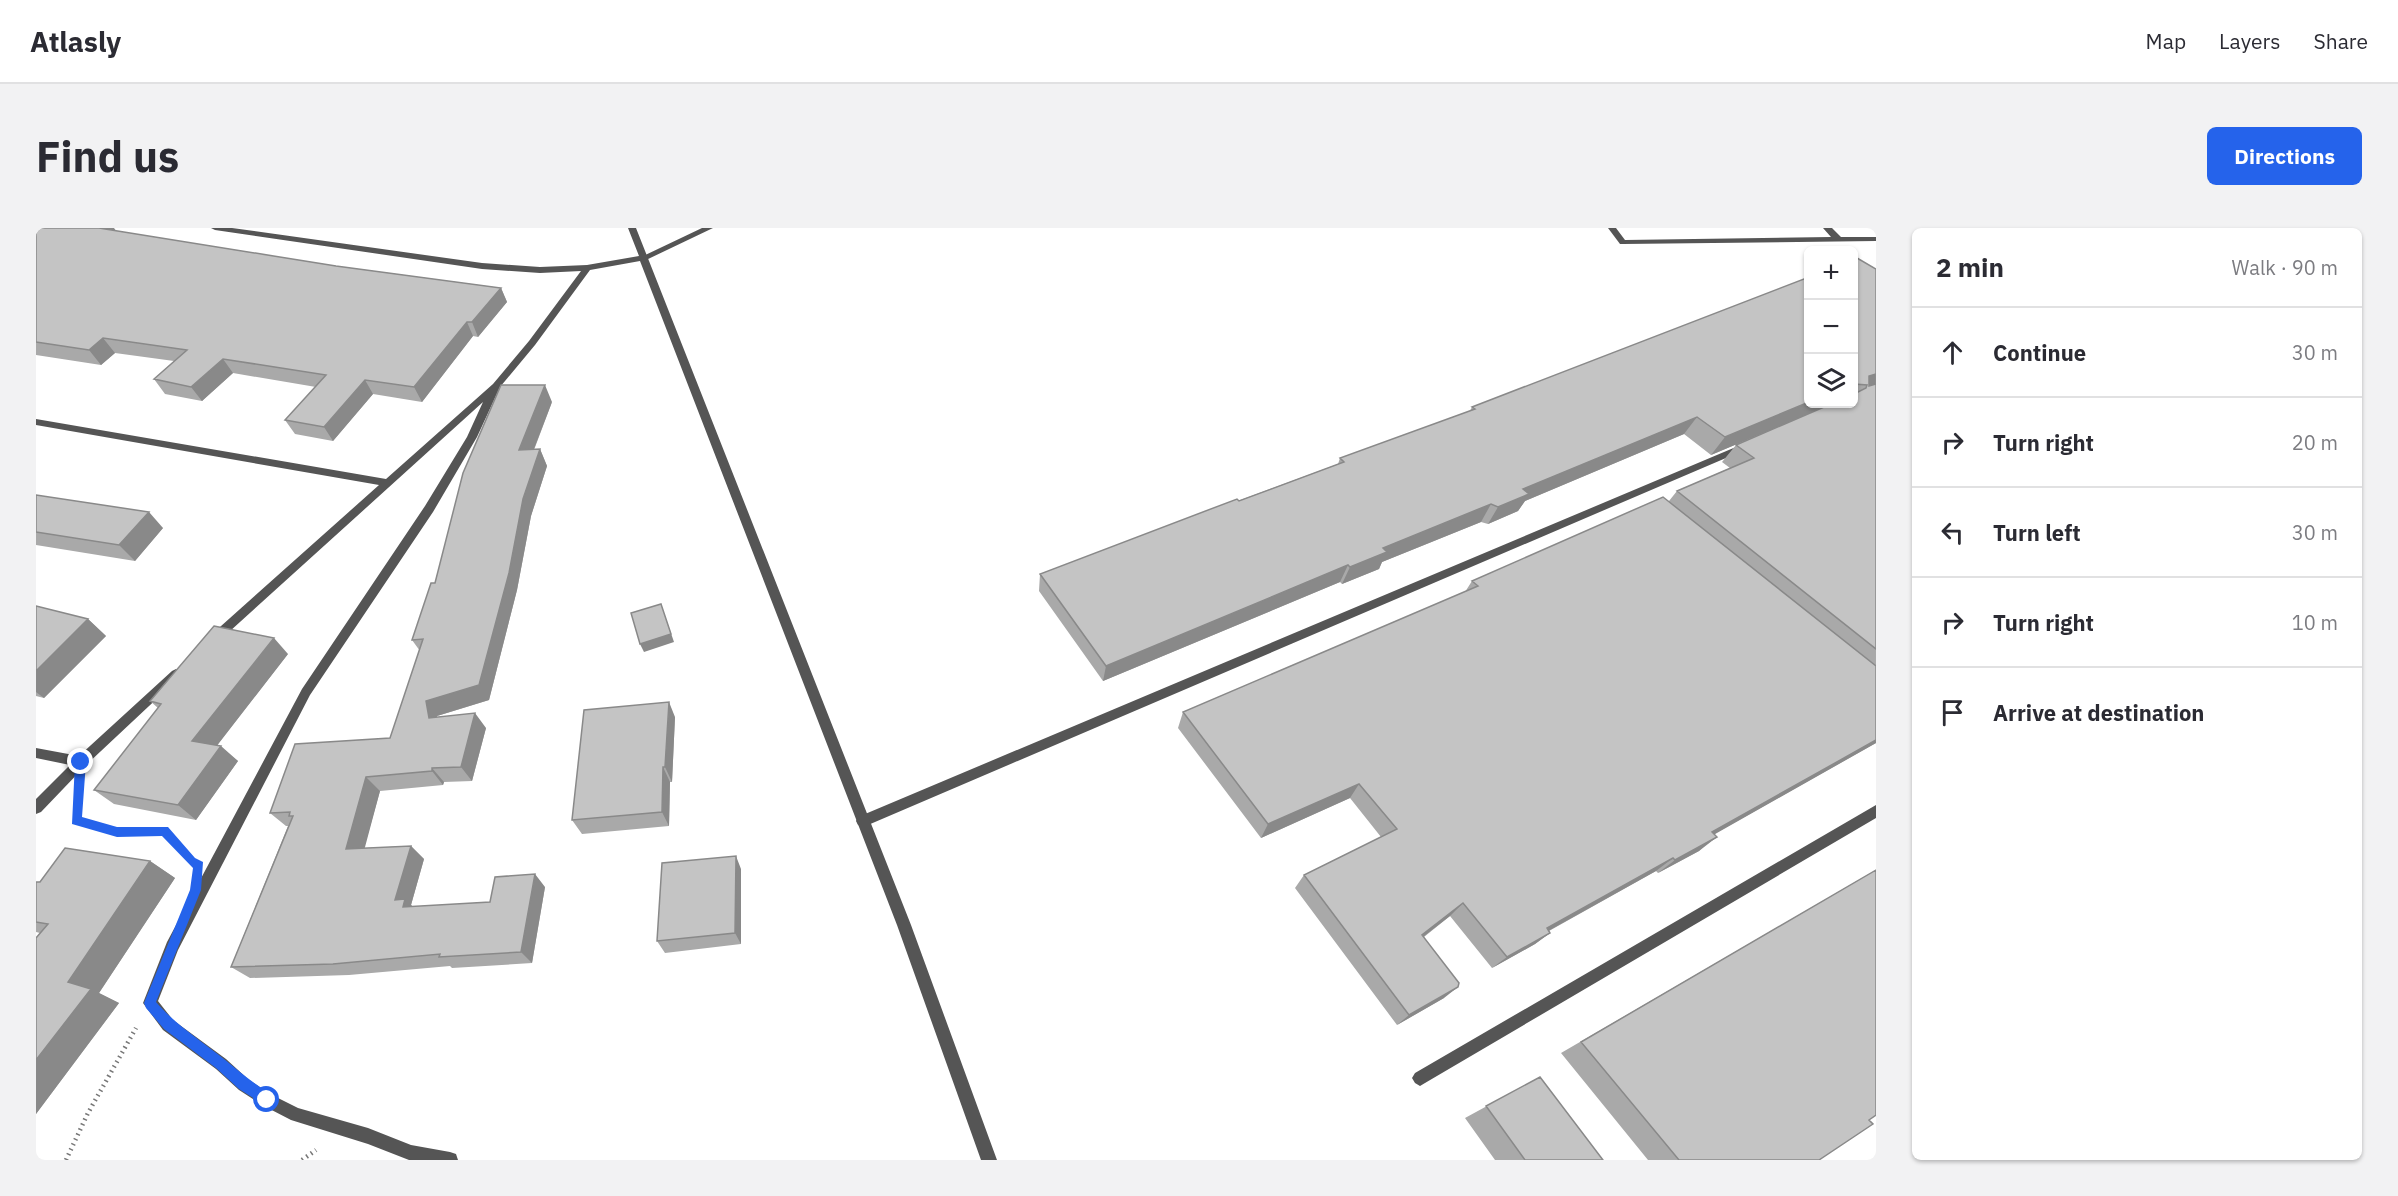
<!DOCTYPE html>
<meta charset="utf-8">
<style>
:root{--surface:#fff;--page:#f2f2f3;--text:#2b2b33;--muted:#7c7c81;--line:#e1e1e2;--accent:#2563eb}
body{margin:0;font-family:"IBM Plex Sans",sans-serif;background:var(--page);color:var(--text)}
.controls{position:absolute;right:18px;top:18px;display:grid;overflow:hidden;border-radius:9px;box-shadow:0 2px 4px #0004}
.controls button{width:54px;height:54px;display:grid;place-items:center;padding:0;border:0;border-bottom:2px solid var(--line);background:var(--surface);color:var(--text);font:30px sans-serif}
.stop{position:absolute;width:18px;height:18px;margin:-14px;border:4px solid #2563eb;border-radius:50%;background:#fff}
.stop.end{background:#2563eb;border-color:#fff;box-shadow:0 2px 6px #0008}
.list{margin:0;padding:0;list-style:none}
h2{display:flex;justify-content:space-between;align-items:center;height:78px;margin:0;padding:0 24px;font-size:26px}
h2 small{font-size:20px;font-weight:400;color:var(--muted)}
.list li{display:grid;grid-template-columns:39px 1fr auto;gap:18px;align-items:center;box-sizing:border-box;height:90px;padding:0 24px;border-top:2px solid var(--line)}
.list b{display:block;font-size:22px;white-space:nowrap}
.list em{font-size:20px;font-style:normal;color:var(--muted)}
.icon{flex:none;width:33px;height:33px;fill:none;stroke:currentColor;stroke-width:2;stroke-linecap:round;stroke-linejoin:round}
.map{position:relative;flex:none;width:1840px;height:932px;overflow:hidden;border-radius:9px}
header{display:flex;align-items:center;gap:36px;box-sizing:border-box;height:84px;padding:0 30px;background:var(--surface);border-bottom:2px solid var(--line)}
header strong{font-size:28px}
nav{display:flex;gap:33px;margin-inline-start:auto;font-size:21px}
.intro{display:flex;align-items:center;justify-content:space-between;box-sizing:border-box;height:144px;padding:0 36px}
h1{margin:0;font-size:42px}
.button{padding:15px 27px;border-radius:9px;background:var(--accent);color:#fff;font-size:21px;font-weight:700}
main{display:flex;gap:36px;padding:0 36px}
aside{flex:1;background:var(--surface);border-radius:9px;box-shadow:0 2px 4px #0004}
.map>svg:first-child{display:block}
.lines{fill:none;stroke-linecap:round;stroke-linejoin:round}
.path{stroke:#777;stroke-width:4.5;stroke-dasharray:1.5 4;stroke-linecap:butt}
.lane{fill:#555;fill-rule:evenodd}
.street{fill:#555;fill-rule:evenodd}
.wall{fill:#a9a9a9}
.shaded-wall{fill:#898989}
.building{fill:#c4c4c4;stroke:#898989;stroke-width:1.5}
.route{fill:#2563eb}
</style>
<header>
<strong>Atlasly</strong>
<nav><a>Map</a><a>Layers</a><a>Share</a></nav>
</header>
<div class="intro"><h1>Find us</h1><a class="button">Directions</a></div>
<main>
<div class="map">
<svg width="1840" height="932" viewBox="0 0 1840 932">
<rect width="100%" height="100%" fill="#fff"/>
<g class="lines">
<path class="path" d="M41,577L40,592L81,604L129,603L153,631
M30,932L52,885L100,800
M266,932L280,922"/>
<path class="lane" d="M666,0H677L610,32L603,30Z
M1572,0H1580L1589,12L1795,9L1787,0H1796L1805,9H1840V13L1587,16H1584Z
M1707,216L1712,219L1711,221L832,597L827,599L822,597L820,593L822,589Z
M1840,577V590L1389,855L1384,858L1379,855L1376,850L1379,845Z"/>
<path class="street" d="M175,0H196L446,35L504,39L551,37L603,28L592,0H600L875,697L961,932H945L861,697L604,33L554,42L499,117L464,159L441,209L397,284L274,467L142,722L122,773L137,792L190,831L213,852L236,867L262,880L332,900L375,917L414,924L420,926L422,932H373L332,916L255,892L226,877L203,862L180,841L127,802L107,775L131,714L266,461L389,278L431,209L447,174L183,413L179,415L173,410L175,407L343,257L0,197V191L350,251L457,156L493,113L545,43L504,45L446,41L179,2Z
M140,441L144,443L146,446L144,449L49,538L5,584L0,586V571L34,537L0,530V520L43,528L136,443Z"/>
</g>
<path class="wall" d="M0,0L79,3L300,38L465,60L471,74L442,109L437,108L386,174L337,166L297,213L259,206L249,192L280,159L197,145L166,173L129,166L118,151L138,133L79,125L65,137L0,127Z
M1818,32L1840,41V515L1678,606L1663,623L1622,645L1620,643L1513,703L1514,705L1499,716L1456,740L1414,688L1388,709L1408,770L1361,797L1259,660L1268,647L1345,609L1314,570L1225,610L1142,500L1147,484L1429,364L1436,353L1633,273L1641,263L1694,240L1686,234L1700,217L1741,199L1675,227L1648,206L1489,273L1482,283L1452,296L1445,294L1346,334L1343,341L1306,356L1304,354L1067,453L1003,363L1004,346L1302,236L1304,230L1434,183L1436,179L1818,176Z
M516,174L498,222L504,221L511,238L495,288L481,362L453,472L401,488V489L450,500L436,553L408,554L407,557L344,563L328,620L375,618L388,631L375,677L377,679L454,674L509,659L496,735L416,740L414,738L313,747L214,750L195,739L252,598H250L234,585L354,510L384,423L376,412L399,355Z
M0,267L127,300L99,333L0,317Z
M0,378L52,391L70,408L8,470L0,468Z
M252,426L181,517L202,533L160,592L78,576L58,562L122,480L114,473Z
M639,489L636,554H634L633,598L546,606L536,592Z
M114,633L139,650L63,765L83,775L0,886L4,705L0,704V654H4Z
M705,641V716L629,725L621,713Z
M1840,642L1833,892L1783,932H1612L1525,825Z
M1504,849L1567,932H1459L1429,890Z"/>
<path class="shaded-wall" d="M63,0H78L83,7Z
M465,60L471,74L442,109L436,94Z
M431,94L437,108L386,174L378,159Z
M67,110L79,125L65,137L53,122Z
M187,131L197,145L166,173L155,159Z
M1840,146V158L1830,160L1833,148Z
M329,152L337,166L297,213L288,199Z
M509,157L516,174L491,239L483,222Z
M1773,174V176H1796L1675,227L1689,209Z
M1661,189L1648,206L1489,273L1482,283L1452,296L1462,279L1487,261Z
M504,221L511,238L495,288L481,362L453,472L401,488L405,505L393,490L390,473L487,271Z
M1455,276L1445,294L1346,334L1343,341L1306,356L1314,339L1347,320Z
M113,284L127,300L99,333L83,317Z
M1312,337L1304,354L1067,453L1070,438Z
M625,376L638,414L608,424L604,416Z
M52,391L70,408L8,470L0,464V443Z
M238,410L252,426L173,528L156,513Z
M633,474L639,489L636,554L629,539Z
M439,485L450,500L436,553L425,539Z
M1840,512V515L1658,618L1676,604Z
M185,518L202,533L160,592L142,577Z
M627,539L634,554L633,598L626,584Z
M396,540L408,554L407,557L396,543Z
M330,549L344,563L325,634L310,621Z
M1323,556L1314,570L1225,610L1232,596Z
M1681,609L1663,623L1622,645L1639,632Z
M375,618L388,631L375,677L382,683L367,679L359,672Z
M700,628L705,641V716L699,705Z
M1637,630L1620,643L1496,712L1511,700Z
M114,633L139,650L63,765L83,775L0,886V832L32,754Z
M499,646L509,659L496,735L485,724Z
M1427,675L1414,688L1374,719L1386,707Z
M1514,705L1499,716L1456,740L1471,729Z
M1422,759L1408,770L1361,797L1373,787Z"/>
<path class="building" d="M0,0H63L300,38L465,60L436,94H431L378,159L329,152L288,199L249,192L290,147L187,131L155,159L118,151L151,122L67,110L53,122L0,114Z
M1821,30L1840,41V146L1833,148V158L1840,156V421L1641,263L1718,230L1700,217L1795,176H1818V166L1830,160L1831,157L1818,156V32Z
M1773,49V174L1689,209L1661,189L1487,261L1493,266L1462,279L1455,276L1347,320L1351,324L1314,339L1312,337L1070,438L1004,346L1201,271L1203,273L1308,234L1304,230L1439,181L1436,179Z
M465,157H509L483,222L504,221L487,271L473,345L443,457L390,473L393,490L439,485L425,539L396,540V543L330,549L310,621L375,618L359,672L369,671L367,679L454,674L459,649L499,646L485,724L403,729L404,726L297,736L195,739L257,588H253L254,584L234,585L259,516L354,510L387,411L376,412L395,355H399L427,245Z
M0,267L113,284L83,317L0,304Z
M1627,269L1840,438V512L1676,604L1681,609L1639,632L1637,630L1511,700L1514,705L1471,729L1427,675L1386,707L1423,755L1422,759L1373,787L1268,647L1361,601L1323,556L1232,596L1147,484L1442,358L1436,353Z
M625,376L635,406L604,416L595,385Z
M0,378L52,391L0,443Z
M178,398L238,410L156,513L185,518L142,577L58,562L125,476L114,473Z
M633,474L629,539H627L626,584L536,592L548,482Z
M29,620L114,633L32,754L55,761L0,832V710L12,696L0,694V654H4Z
M700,628L699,705L621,713L626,635Z
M1840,642V887L1833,892L1837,896L1783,932H1643L1545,814Z
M1504,849L1567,932H1489L1450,878Z"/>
<path class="route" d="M45,530L50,534L46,589L81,599H132L159,630L167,634L165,662L120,774C140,797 164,812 188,831C204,844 218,856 236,867V876H227L203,861L180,840L128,801L110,780L108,775L154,662L157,640L126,608L81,609L36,596L39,534Z"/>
</svg>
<div class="controls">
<button>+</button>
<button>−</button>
<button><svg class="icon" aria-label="layers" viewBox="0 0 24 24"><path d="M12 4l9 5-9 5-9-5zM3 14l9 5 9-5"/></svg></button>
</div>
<div class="stop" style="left:231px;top:872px"></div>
<div class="stop end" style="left:45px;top:534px"></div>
</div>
<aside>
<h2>2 min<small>Walk · 90 m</small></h2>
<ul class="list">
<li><svg class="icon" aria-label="ahead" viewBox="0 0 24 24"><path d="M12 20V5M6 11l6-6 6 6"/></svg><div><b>Continue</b></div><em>30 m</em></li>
<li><svg class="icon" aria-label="right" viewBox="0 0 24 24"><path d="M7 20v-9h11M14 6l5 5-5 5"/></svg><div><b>Turn right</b></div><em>20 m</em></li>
<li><svg class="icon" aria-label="left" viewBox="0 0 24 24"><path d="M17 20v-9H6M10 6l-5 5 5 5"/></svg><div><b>Turn left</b></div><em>30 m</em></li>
<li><svg class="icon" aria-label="right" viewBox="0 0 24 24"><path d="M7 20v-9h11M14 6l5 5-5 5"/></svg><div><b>Turn right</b></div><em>10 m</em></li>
<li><svg class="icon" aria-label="arrive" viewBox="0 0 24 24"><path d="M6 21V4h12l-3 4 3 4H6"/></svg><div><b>Arrive at destination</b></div></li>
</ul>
</aside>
</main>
